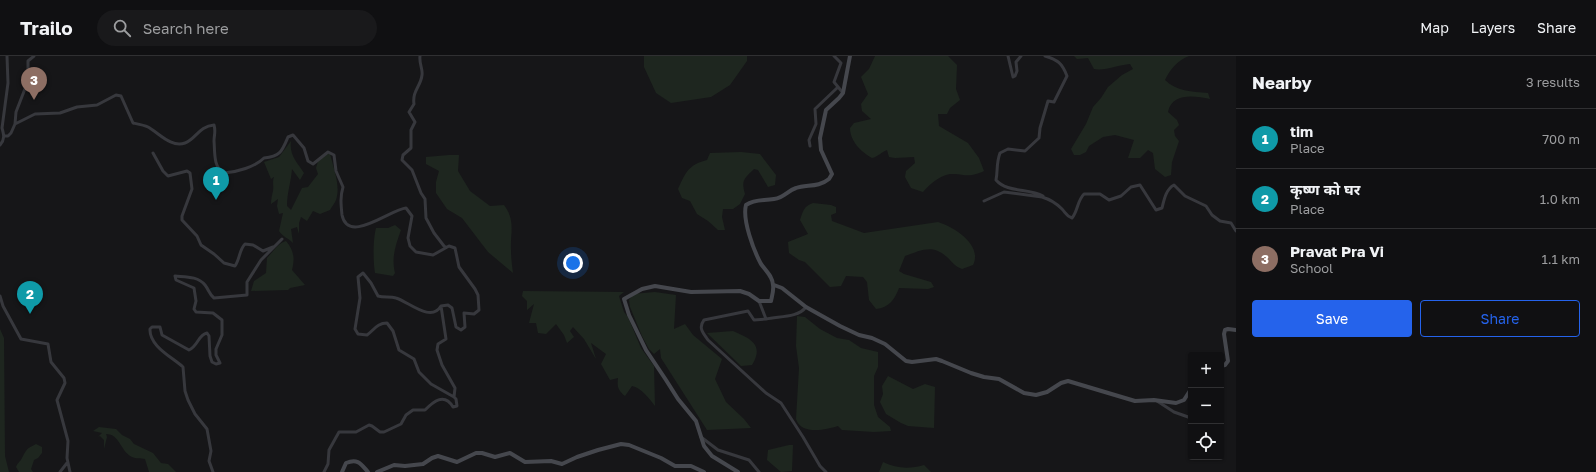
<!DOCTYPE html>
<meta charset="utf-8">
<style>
:root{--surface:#101012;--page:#19191b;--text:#f1f3f6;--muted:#9c9d9f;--line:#303032;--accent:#2563eb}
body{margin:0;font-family:"Golos Text","Noto Sans Devanagari",sans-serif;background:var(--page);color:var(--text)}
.controls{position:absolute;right:12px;bottom:12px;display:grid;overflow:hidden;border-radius:4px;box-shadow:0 1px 3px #0004}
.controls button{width:36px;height:36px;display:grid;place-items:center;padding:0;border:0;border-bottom:1px solid var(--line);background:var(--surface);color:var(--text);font:20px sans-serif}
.you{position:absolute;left:573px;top:207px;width:14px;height:14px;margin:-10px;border:3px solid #fff;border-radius:50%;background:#1a73e8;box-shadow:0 0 0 6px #1a73e833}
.badge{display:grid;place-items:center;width:26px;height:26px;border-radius:50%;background:var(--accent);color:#fff;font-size:13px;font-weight:700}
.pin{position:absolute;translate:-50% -33px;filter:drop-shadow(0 1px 2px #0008)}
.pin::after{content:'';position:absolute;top:21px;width:14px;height:12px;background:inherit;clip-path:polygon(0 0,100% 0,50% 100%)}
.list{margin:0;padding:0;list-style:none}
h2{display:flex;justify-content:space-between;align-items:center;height:52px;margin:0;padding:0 16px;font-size:17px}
h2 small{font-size:13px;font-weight:400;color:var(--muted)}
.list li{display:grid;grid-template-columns:26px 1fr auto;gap:12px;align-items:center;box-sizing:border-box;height:60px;padding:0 16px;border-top:1px solid var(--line)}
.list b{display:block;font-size:15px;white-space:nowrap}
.list p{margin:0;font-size:13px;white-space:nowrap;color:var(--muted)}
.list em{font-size:13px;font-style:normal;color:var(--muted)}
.actions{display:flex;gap:8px;padding:12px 16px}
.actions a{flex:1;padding:9px 0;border:1px solid var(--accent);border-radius:4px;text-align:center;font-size:14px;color:var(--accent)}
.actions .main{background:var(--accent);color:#fff}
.icon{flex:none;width:22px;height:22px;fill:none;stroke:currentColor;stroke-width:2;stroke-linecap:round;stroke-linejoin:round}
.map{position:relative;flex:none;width:1236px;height:416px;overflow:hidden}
header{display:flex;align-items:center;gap:24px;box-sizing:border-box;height:56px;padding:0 20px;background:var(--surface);border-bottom:1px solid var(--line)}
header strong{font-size:19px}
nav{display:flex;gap:22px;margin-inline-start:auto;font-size:14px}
.search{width:280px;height:36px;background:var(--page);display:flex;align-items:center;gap:10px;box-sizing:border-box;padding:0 14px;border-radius:22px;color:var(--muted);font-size:15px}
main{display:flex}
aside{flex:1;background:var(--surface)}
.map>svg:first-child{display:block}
.green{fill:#1e261f}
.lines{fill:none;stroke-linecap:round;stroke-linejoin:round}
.street{stroke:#37383d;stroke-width:3}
.secondary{stroke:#45474d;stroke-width:4}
</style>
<header>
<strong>Trailo</strong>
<div class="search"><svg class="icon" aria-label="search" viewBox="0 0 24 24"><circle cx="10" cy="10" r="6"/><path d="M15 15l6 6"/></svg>Search here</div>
<nav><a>Map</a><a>Layers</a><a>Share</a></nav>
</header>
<main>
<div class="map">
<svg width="1236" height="416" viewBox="0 0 1236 416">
<rect width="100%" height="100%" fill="#161618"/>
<path class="green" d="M644,0H747V5L730,29L711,41L671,47L656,37L644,11Z
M875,0H948L957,9L956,33L960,44L950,52L947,58H938L939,70L968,87L979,102L984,115C967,123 965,117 950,118C939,120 930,128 923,136L911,132L905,121L906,115L915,107L914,101L895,102L889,101L887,94C881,96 878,101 872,102C861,96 850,85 850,72L854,67L871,63L862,55L861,48L868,38L861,21L869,13Z
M1074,0H1189C1178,4 1170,13 1165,24C1176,35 1192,36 1208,37L1210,43C1195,40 1172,36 1168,56L1177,64L1179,69L1174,74L1175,80L1179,85L1172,106L1171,119L1165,121L1155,113L1153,97L1148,94L1140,102H1128L1134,84L1115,79L1103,81L1089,90L1086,96L1080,99H1074L1071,93L1086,68L1093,51L1101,42L1108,31L1122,19L1133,13L1130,8C1118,9 1105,15 1094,13L1088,2L1077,3Z
M291,85C289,99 297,106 304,117L300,124L292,113C291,126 287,137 287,150L291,154L302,132L308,131L318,118L316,112L319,102L330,97C333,112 341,129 336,144C335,147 332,150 330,154L320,158L313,155L307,165L301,161L299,167V178L297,171L291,173L293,187C288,182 283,181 279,175L283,157L279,158L277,150L278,143L271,148C271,143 272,139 273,135C274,129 272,127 274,121L271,123L264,106L279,101Z
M741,96L760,98L776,119L775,129L768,131L758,114L754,113C744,123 741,124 745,138L740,148L733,153H723L722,161L725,174H718L708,165L697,158L690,145L682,142L678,133C686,116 688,109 707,104L710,97Z
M449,99H459L458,115L470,135L490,150L504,149C516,165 510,177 511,194C511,202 512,209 513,217L488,196L462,162L447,153L436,137V126L439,115L426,108V101Z
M813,147L831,149L836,151V157L831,159L832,165L864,177L938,166C954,171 983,189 973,209L962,213C956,211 952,206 947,201C932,188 922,194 905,200L899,215L904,218L931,226L934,231L928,233L899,232C895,243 889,252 876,253L869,244L867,226L863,221L846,220L841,230L830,231L805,206L799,204L789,197L788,186L808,178L800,164C803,155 804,150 813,147Z
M395,169L401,174C396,188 391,201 395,217L393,220L375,217C373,205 373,183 376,172H388Z
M286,185C294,194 295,203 292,214L305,229L290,232L288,234L251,235L254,225L266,217L267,202C273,196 278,187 286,185Z
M523,235L624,236L619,240L624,256L628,261L641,292L654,310L655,350C649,342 641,332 632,330L625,340C618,334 617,331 618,322L610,324L601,308L606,298L591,287L596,303L584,283L573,271L570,275L574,281L567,287L564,279L556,268L546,278L538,277L536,267H529L534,248L527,254V245L522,240Z
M655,236L676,239L674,273L685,268L693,279L722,303L715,323L726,346L744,363L751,372L707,374L661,302L660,293L654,298L649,293L642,280L630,251L629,244L633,238Z
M797,260L805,261L820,273L837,282L849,284L861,292L878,296V311L874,320V349L878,361L890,371L891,375L874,376L842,374L838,370C825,374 801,379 796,363L799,312L796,290Z
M0,273L4,282L5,400L9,416H0Z
M733,275C749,282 765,288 752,309L741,310L707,277Z
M888,320L913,333L925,328L935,331L934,372L908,370L901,367L886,358L880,346L883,338L882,330Z
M99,371L116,373L122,379L130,383L134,388L153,397L161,407L168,408L176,416H149L145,403C141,402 136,403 132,401C120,395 120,378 106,378L107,381L104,393V384L100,380L98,381L102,377L93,375Z
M36,388L42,391V397L38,402L34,404L31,413L33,416H19L16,411C18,406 20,406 22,402C27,393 26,393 36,388Z
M789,389H793L792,415L781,416L767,404L768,394Z
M883,406C897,413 910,413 924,409L931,416H879Z"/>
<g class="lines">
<path class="street" d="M420,0C419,8 423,13 422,19C421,30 412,35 414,48L409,56L415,66L411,74V92L403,99L402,104L412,114L421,137L425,143L426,162L434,177L444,190L446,191
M834,0L841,7L834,26L843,37
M1008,0L1013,21L1015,20L1017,15L1016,6L1021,0
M15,68L35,58L60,57L77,51L97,49L116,39L121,40L133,67C138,68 144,69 148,71C159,77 171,92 185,87C196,83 199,70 214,69C216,76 214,79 214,85C215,95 213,112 224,117C237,116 255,111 264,102C281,100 282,95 288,81L293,79L304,92L308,105L313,108L328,96L334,99L336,115L343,131C340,141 341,149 342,159C348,189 391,153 406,152L412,160L408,182L410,190L416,196L433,199L449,190L455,192L459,211L475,233L478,239L479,254L474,258L464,257L465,271L461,274L456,271L452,252L448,249L441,250L446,283L438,288L437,294L442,309L455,332L454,341L456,343L457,350L453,351C444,336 433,346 425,354H413L406,359L401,368L384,376H380L372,370L369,369L356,376H339L329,394L328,408L324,416
M5,80H8L11,77L15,68L16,56L28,25V5L34,0
M0,89C5,83 4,79 2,72L8,27L7,0
M810,90L809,84L816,68L815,53L837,32
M153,97L163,115L168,120L187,115L190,117L192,133L182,160V164L197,180L201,189L214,198L224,207L235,210C240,203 239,194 245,188L253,189L263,195L273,191
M1043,140C1029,132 1007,137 996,124C998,114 996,108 1000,97L1008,93L1025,95L1039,82L1040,72L1048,45L1054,46L1067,20C1062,7 1058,4 1045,0
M984,145L1004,136L1042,141C1049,143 1057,148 1062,153C1066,157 1066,160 1072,162C1078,155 1077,145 1084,138H1100L1109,144L1121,140L1131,131L1140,129L1156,154L1162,152C1164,144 1166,133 1174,129L1185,140L1206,150L1212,159L1220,165L1231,167L1236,175
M0,240L3,250L21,283L48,288L51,306L64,322L65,327L57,344L68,385L67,402L70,416
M759,245L766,263L754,264L748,255L704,264C698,272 703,277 708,284L766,337L781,347L803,381L820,410L826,416
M441,250C431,267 409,246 396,242C390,240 384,242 378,240L371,227L363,217L358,221L360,242L355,273L358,278L367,279C374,274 377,267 387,267L393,275L399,294L414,303L419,316L431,328L454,341
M766,263C778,260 798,262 806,251
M1157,345L1174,356L1191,362
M701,381L718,394L749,404L759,416
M60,416L67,407
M213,416L209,405L211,395L207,373L195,358L188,344L185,335L183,311C172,301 149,290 150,273L152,271H160L162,279L189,294C198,290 198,279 207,277L209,280L210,300L212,306L216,308L220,307L216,299V293L222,279V264L213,257L196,256L194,253L196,245L194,232L176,224L175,220C185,221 198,220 205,229C209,234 209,238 214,242L247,239V226L261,204L282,183"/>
<path class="secondary" d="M774,229L782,232L806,251L840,270L859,279L872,282L885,288L906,305L912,306L936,303L942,305L971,317L984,321L999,323L1024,337L1036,339L1047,336L1061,327L1068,325L1135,345L1154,344L1176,347L1184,344L1191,333
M1221,310L1225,309L1228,305L1224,278L1225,274L1228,273L1236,274
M342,416L346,407C358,402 361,408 368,416
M377,416L394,409L405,410L423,408L432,402L438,400L457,406L476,397H482L495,401L510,397L525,406L551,405L562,408L577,401L598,394L621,388L629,389L661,402L675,410H691L704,416
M738,416L712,400L704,390L696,365L678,343L666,324L646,294L629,259L624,243L642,233L655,230L691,236L740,235L749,238L759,245H771C772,240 774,234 773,229C773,221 766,215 761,208C754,195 742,164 746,149C755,143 763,145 774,143C785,141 787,135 796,132C806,128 818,132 829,123L832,118L821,94L820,82L826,54L839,42L843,37L850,0"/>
</g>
</svg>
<div class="controls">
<button>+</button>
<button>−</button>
<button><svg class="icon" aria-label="locate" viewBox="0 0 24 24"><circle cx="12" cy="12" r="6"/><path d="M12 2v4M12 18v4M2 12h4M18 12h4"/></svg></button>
</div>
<div class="you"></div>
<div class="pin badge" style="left:216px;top:144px;background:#0f9aa8">1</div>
<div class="pin badge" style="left:30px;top:258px;background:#0f9aa8">2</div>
<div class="pin badge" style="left:34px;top:44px;background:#8d6e63">3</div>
</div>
<aside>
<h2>Nearby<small>3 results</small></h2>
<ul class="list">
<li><span class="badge" style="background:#0f9aa8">1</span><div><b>tim</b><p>Place</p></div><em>700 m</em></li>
<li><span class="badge" style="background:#0f9aa8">2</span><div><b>कृष्ण को घर</b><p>Place</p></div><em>1.0 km</em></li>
<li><span class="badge" style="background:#8d6e63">3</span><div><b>Pravat Pra Vi</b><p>School</p></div><em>1.1 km</em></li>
</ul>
<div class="actions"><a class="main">Save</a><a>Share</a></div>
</aside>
</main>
